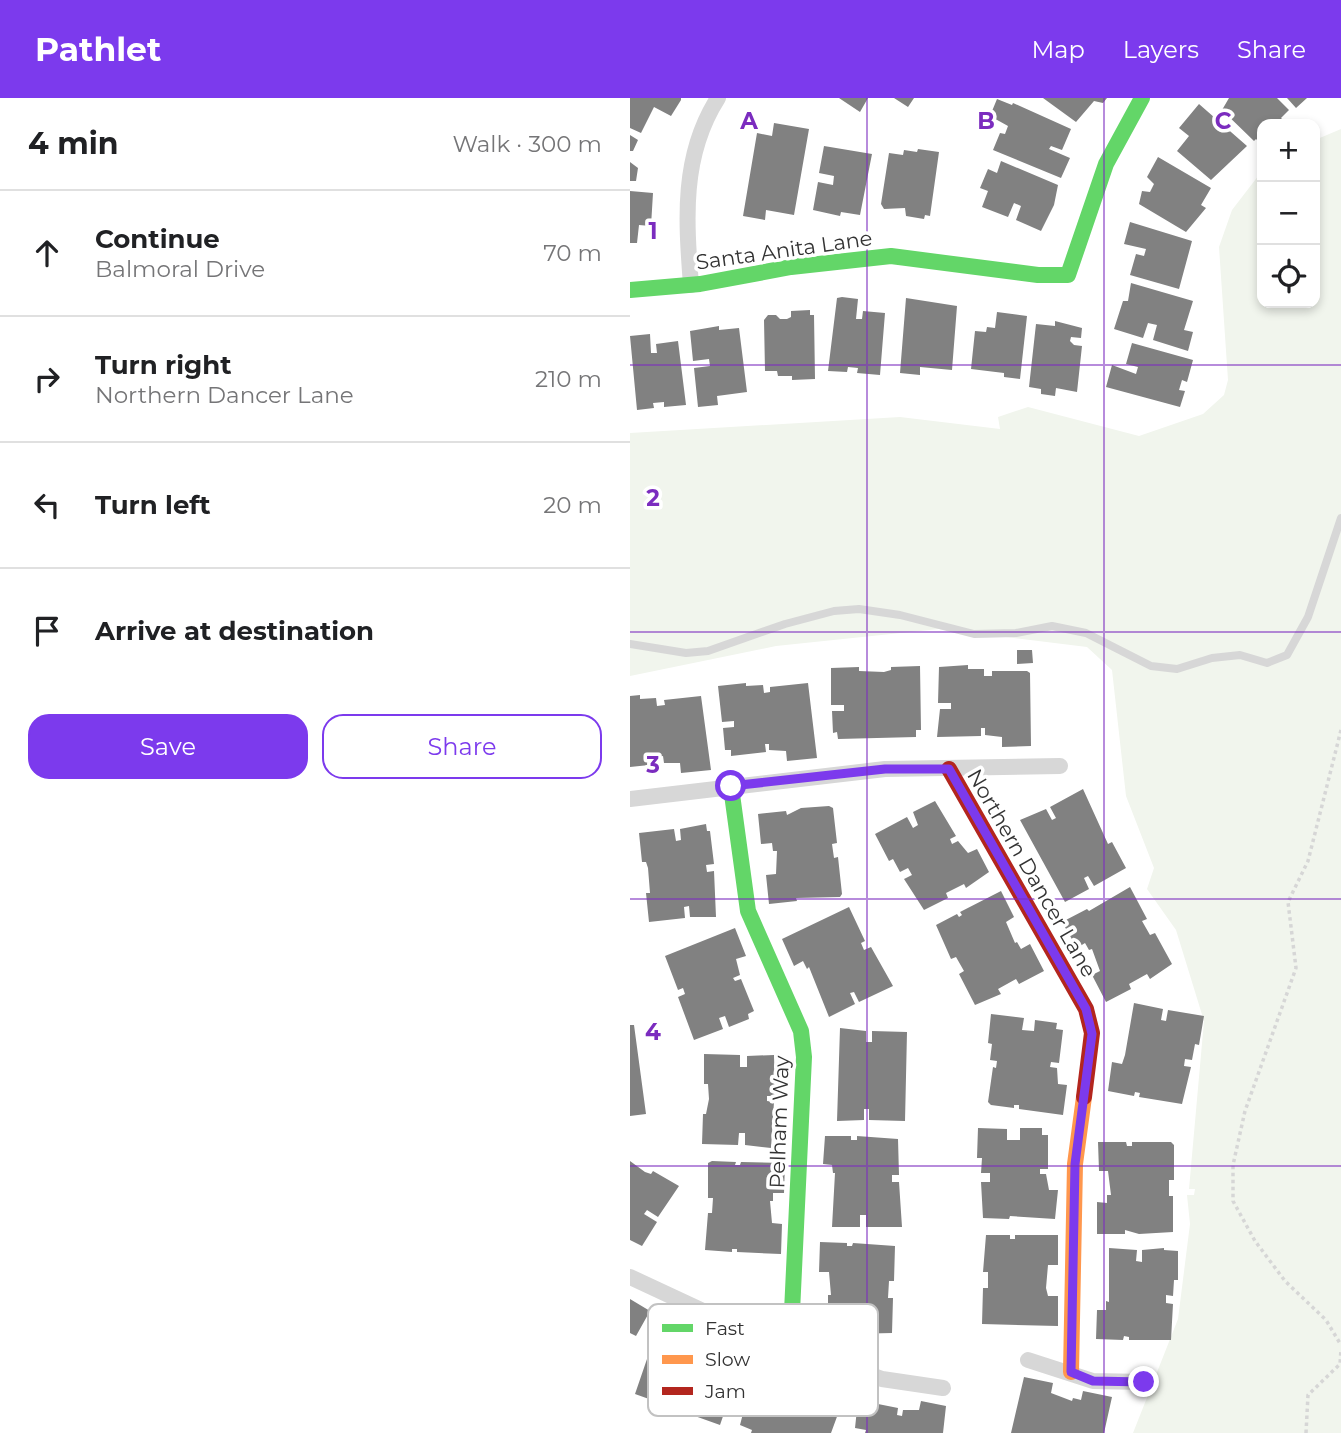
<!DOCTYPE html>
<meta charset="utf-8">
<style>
:root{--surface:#fff;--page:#f2f2f2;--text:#202124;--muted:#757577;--line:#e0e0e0;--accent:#7c3aed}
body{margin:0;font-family:Montserrat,sans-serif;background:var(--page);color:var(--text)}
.controls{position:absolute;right:21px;top:21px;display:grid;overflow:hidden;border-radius:14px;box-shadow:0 4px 10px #0003}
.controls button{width:63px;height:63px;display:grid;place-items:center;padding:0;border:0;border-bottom:2px solid var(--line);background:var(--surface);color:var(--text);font:35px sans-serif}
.stop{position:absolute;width:21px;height:21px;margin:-16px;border:5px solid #7c3aed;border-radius:50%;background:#fff}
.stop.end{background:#7c3aed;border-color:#fff;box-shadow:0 2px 7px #0008}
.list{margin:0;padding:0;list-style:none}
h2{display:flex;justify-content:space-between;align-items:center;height:91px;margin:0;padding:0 28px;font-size:30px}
h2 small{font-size:23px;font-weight:400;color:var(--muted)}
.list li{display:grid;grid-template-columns:46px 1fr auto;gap:21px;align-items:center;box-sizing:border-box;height:126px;padding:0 28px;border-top:2px solid var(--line)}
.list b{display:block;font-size:26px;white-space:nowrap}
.list p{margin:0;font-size:23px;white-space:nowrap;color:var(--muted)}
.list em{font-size:23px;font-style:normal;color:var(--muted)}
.actions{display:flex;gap:14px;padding:21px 28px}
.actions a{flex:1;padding:16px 0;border:2px solid var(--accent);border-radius:21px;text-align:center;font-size:24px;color:var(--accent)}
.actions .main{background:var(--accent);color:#fff}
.icon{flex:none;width:38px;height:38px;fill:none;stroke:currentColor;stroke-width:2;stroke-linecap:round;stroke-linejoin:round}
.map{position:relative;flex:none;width:711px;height:1335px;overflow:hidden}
header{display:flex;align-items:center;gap:42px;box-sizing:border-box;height:98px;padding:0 35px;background:var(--accent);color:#fff}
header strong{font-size:33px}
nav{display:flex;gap:38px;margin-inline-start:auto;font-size:24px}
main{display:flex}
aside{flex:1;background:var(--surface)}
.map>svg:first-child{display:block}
.green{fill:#f1f5ed}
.building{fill:#818181}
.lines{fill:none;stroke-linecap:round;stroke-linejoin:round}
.path{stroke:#d6d6d6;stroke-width:3.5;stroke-dasharray:3.5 3.5;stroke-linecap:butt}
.lane{stroke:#d7d7d7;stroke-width:8}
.street{stroke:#d7d7d7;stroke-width:16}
.fast{stroke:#63d668;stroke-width:16}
.slow{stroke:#ff974d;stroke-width:16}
.jam{stroke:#b3261e;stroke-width:16}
.route{stroke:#7c3aed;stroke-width:9}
.grid{fill:none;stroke:#7b2cbf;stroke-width:2;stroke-opacity:0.55}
.labels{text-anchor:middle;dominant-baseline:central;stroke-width:7;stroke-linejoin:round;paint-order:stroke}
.street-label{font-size:21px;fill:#333;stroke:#fff}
.key{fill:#fff;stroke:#c2c2c2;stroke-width:2}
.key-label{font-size:19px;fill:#333}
.grid-label{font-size:23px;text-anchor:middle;font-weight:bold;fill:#7b2cbf;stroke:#fff;stroke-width:7;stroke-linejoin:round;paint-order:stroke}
</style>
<header>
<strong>Pathlet</strong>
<nav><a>Map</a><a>Layers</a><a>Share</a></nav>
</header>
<main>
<aside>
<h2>4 min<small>Walk · 300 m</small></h2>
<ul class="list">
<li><svg class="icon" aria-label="ahead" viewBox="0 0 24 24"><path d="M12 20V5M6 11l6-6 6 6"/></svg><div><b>Continue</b><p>Balmoral Drive</p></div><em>70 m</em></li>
<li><svg class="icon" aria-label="right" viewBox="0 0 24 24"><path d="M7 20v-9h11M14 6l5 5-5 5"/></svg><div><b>Turn right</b><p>Northern Dancer Lane</p></div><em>210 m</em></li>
<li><svg class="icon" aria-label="left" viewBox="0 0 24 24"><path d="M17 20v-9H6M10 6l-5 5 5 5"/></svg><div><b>Turn left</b></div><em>20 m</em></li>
<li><svg class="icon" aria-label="arrive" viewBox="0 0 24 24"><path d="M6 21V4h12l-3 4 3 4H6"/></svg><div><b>Arrive at destination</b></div></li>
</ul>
<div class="actions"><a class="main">Save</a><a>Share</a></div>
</aside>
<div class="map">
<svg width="711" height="1335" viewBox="0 0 711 1335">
<rect width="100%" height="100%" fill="#fff"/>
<path class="green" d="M711,31V1335H503L548,1221L560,1126L557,1097H564L565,1091H559L574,923L546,832L517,791L524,770L496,698L482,572L457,549L309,531L146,548L0,578V335L270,319L370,331L368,319L398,309L509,338L573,316L594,297L598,282L589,149L602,112L632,73V205H685V42Z"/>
<path class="building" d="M0,0H51V2L41,18L24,9L11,35L0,30Z
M209,0H238L230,14Z
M264,0H284L278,9Z
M413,0H477L473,5L464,3L446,24Z
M599,0H647L659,12L651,20L654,23L652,26H632L630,45L626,41L624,43L592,12Z
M657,0H677L666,10Z
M367,1L382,7L383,5L441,31L432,52L421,48L419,51L440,60L431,80L363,52L370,35L375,36L378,28L360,18Z
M569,6L617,48L581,82L547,53L559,38L549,30Z
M144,25L179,31L164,117L136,112L135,122L113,118L127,35L142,38Z
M0,37L8,42L3,53H0Z
M194,48L242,56L230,117L211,114L210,118L183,112L188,84L203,87L204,78L189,75Z
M288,51L309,54L300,118L295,117L294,121L276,118L275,110L254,111L251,106L259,55L273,57L274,52L287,54Z
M528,59L581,90L571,107L576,110L556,134L509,106L512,93L520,94L524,86L517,79Z
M371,63L428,87L424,107L411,133L386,122L391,108L384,105L378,119L352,109L358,93L350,90L358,71L367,75Z
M0,64L8,70L6,83H0Z
M0,93L23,95L21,128L9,127L7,145H0Z
M500,124L562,143L549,191L500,177L506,156L514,158L516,151L494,146Z
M501,185L563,203L554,232L563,234L558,253L523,242L527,227L518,225L513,240L484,231L493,203H498Z
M212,199L228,201L226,221H232L233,213L255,215L250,277L227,275L228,270L218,269L217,274L198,273L207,200Z
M276,200L327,208L322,272L290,269V277L270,275Z
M180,212V217H184L185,281L162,282V278H148L147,273H135L134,222L138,217H146L150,221H157L161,219V213Z
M367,214L397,218L390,281L374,279V275L341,271L345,233L356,234L357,229L365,230Z
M425,223L452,230L451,240L441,239L440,243L444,247L452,248L447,294L426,290L425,298L411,296V291L399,289L406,226L425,228Z
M89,228V232L109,230L117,294L87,298L88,307L68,309L64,270L80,268L79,261L63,263L60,233Z
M20,236L21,255H27L26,246L48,243L56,307L34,309V304L23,305L24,310L7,312L0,238Z
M502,245L563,262L557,284L552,282L549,292L555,293L550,309L476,289L482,267L506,276L508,269L496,266Z
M387,552H402L403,565L387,566Z
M338,567V571H354V578H362V573H397L400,575L401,648L372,649V639L355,637V630H351V638L307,639L310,611H321V605H308L309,569Z
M290,568L291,632H286V639L208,641L207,634L203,635L202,613H214V607H201V570L229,569V573L254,574L261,572V569Z
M116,585V588L133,587L134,595L140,594V589L178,585L187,660L157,663L156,653L139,652V646H135L136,654L101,658V652H95L93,630L104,629V623L92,624L88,588Z
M10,597V601L26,600L27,608L35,607L34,602L71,598L81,672L51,675L50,665H34L33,658L28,659L29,666L0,669V598Z
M453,691L478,746L482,744L496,770L464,788L458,778L454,780L459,791L435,804L390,722L416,711L422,722L426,720L420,709Z
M305,703L326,738L320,741L322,746L328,743L338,755L347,751L359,774L336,790L334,786L316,795L318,800L294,812L274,781L282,777L278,770L270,774L263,761L259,763L245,736L277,719L283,730L288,727L283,714Z
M199,708L203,710L207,745L202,746L204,760L208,759L212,796L210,799L166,800L167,803L139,806L136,777L146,776L147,753H143L142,745L131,746L128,716L156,713L157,717L171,710Z
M76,726L77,733H80L84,766L76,767L77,774L84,773L86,819H60L59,808L54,809L55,820L19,824L16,795H20L18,770L16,764H12L9,735L44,731L46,743L51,742L50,731Z
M500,789L517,821L512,823L520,837L525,835L542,866L520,881L517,876L499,886L501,891L476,904L462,877L470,873L462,851L459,852L455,845L447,850L432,824L457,811L459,813Z
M371,793L384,819L376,824L385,845L387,844L391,851L400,846L414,873L389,886L386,881L368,891L371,896L345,907L329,876L334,873L326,859L321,861L306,827L327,816L329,819L332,817L330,814Z
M219,809L235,843L231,845L234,852L241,849L263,888L229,904L224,894L220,895L225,906L199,919L179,869L177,871L173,863L164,868L152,841Z
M105,830L116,858L106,861L110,877L103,880L105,883L111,881L124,913L118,916L119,921L99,929L95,918L89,920L93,931L64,942L48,899L55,896L53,890L48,892L35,858Z
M504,905L533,911L531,922L536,923L538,912L574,918L569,947L565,946L562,962L555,961L554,968L561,969L552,1006L509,999L510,995L505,994L504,998L478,993L482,964L492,966L495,957Z
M361,916L394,920L392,932L404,933L405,922L427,925L426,931L433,932L429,965L421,964L420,969L427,970L428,986L437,987L433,1017L389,1011V1007H384V1010L361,1007L358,1004L363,969L366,970L367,963L360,962L362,946L358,945Z
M0,927H4L16,1016L0,1018Z
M210,930L236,933V944H242V933L277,934L275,1023L239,1022V1011H234V1022L207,1023Z
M74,956L110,957V969H117V958L144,957L145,998H137V1003L144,1004L141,1050L115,1047V1035H109L108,1047L72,1046L73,1016H76L79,1001L78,986H74Z
M348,1030L377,1031V1042H390V1030H412V1037H418V1071H410V1076H416L419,1092H428L425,1121L380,1118L379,1121L353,1120L351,1084H360V1075H351L352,1060H347Z
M195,1038H221V1042H227V1038L268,1041L269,1077H262V1084H269L272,1129H236V1117H230V1129H202L205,1075H203L202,1067L193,1066Z
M468,1044H496L497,1048H502V1044H541L544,1047V1082H539V1098H543V1134L509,1136L495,1132V1136H467V1104L477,1105V1097H481L478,1073H469Z
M0,1063L15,1074L21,1076L23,1073L49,1088L28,1119L17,1112L14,1116L27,1124L12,1148L0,1142Z
M82,1063L106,1064L105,1067H110L111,1064L155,1065L154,1095H143V1103H140L142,1125L152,1126L151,1156L107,1154V1151H102V1154L75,1152L78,1115H82L83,1100H78V1065Z
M356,1137H380V1141H385V1137H428V1167H418L416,1190L418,1198H428V1228L352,1226L353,1190H358V1174H353Z
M190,1144L217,1145V1148H222L223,1145L265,1148L264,1183H259L258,1200H263L262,1235L220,1236V1232H215V1236L186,1235L187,1205L198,1206V1197H201L199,1174H189Z
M479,1150L507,1152L506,1163L512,1164V1152L534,1150V1152L548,1153V1182H544L543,1198L536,1197V1205L543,1206L541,1242H499V1239L494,1238L493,1242L466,1241L467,1212H476V1203L479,1204Z
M0,1201L20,1213L6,1238L0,1235Z
M26,1231L66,1243L64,1250L68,1251L70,1245L107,1258L105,1264L111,1266L104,1287L91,1282L88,1288L102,1292L90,1327L62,1317L64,1313L58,1309L34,1302L33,1306L5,1296L17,1261L29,1265L31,1260L20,1256Z
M132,1254L161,1265L157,1274L179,1285H188L191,1275L219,1286L201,1335H121L122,1332L110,1327L117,1300L120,1302L121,1297L118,1296L122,1286L125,1287L127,1282L124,1281Z
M394,1279L423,1285L421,1295L442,1303L443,1300L451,1302L453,1293L482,1299L474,1335H381Z
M228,1302L268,1310L267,1317L272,1318L273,1312H289L291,1303L316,1308L313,1335H235L236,1332L225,1330Z"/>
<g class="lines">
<path class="path" d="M711,632L678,763L658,804L666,870L615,1013L603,1067V1103L625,1143L655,1183L696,1222L711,1247
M676,1335L678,1297L710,1266L711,1251"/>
<path class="lane" d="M0,546L56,555L78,553L155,526L204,513L229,511L270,517L344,536L386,535L422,528L456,535L521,568L547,571L582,560L610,557L637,565L657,557L678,519L711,420"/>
<path class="street" d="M61,187C56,122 51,58 88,0
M0,701L255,671L430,668
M0,1179L103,1227L252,1281L313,1290
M398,1262L463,1283L514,1284"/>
<path class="fast" d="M0,192L70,186L161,169L261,158L408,177H438L476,66L512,0
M101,689L118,813L171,933L174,959L162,1214L151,1245"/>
<path class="slow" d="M441,1274L445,1066L454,999"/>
<path class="jam" d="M319,671L456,911L462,935L454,999"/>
</g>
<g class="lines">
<path class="route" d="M101,688L255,671H319L456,911L462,936L445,1066L441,1274L463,1283L514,1284"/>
</g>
<path class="grid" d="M237,0V1335M474,0V1335M0,267H711M0,534H711M0,801H711M0,1068H711"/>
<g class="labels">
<g class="street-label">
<text transform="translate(154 152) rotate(-8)">Santa Anita Lane</text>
<text transform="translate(402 775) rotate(60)">Northern Dancer Lane</text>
<text transform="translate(149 1024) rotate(-88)">Pelham Way</text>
</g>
</g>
<rect x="18" y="1206" width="230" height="112" rx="10" class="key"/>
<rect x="32" y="1226" width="31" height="8" fill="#63d668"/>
<rect x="32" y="1257" width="31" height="9" fill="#ff974d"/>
<rect x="32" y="1289" width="31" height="8" fill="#b3261e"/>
<g class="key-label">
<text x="75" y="1237">Fast</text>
<text x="75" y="1268">Slow</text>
<text x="75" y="1300">Jam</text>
</g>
<g class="grid-label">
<text x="119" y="31">A</text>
<text x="356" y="31">B</text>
<text x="593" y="31">C</text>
<text x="23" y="141">1</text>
<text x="23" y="408">2</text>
<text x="23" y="675">3</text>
<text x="23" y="942">4</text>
</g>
</svg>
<div class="controls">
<button>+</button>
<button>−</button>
<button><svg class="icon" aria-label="locate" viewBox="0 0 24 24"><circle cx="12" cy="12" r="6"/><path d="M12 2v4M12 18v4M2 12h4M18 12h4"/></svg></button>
</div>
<div class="stop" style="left:101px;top:688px"></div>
<div class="stop end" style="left:514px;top:1284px"></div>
</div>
</main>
